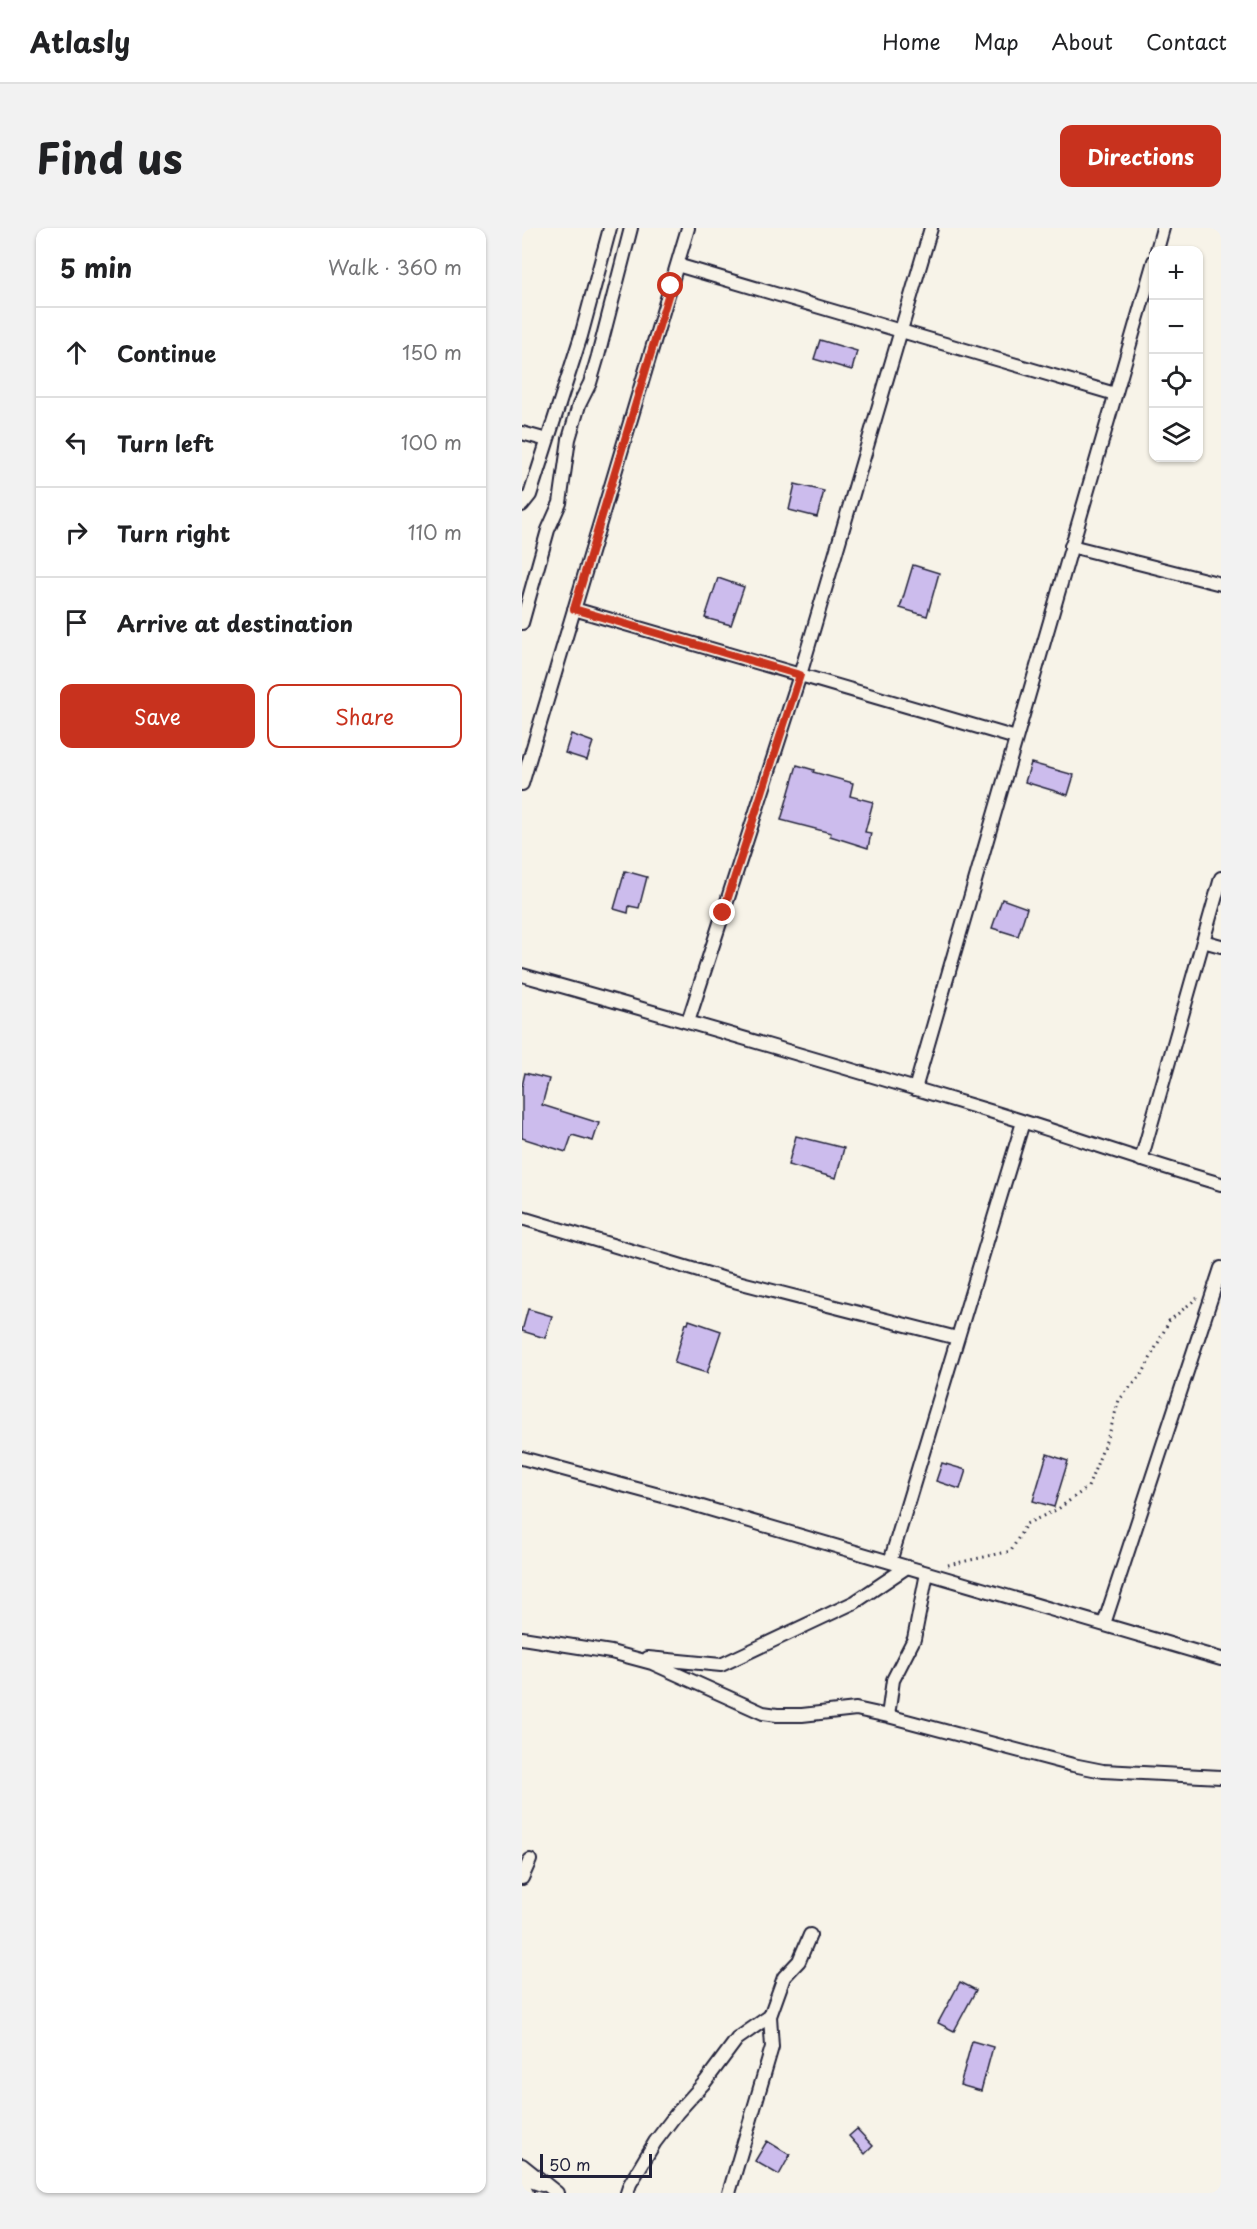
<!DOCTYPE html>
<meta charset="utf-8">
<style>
:root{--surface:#fff;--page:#f2f2f2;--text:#202124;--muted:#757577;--line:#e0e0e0;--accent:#c8321e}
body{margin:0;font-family:"Playpen Sans",sans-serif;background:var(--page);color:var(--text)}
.controls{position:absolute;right:18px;top:18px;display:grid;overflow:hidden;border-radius:12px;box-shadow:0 2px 4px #0004}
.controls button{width:54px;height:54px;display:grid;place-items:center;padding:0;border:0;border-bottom:2px solid var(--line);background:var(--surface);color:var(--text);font:30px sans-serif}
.scale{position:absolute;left:18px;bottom:15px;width:112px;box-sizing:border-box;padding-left:6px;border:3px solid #22223b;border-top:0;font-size:16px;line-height:21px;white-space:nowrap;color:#22223b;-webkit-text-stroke:4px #f7f3e8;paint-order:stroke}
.stop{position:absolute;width:18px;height:18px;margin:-14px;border:4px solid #c8321e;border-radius:50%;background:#fff}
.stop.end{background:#c8321e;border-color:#fff;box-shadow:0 2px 6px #0008}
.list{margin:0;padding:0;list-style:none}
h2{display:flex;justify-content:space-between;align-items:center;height:78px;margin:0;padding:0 24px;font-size:26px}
h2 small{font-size:20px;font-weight:400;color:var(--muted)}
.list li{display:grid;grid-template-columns:39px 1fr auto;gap:18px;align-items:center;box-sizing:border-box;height:90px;padding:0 24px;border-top:2px solid var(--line)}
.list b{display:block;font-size:22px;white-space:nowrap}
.list em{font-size:20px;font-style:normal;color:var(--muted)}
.actions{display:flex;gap:12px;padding:18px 24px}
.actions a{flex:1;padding:14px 0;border:2px solid var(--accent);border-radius:12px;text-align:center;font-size:21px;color:var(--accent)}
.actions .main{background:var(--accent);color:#fff}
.icon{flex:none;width:33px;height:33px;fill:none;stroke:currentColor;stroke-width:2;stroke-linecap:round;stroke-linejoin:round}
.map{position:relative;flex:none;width:699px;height:1965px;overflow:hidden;border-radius:12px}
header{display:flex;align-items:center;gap:36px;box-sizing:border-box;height:84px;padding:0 30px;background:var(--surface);border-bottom:2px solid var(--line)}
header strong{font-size:28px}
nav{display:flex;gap:33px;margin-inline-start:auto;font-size:21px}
.intro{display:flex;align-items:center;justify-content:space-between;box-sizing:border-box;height:144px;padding:0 36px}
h1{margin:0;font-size:42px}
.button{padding:15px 27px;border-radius:12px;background:var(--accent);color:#fff;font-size:21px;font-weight:700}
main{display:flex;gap:36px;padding:0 36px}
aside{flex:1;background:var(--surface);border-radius:12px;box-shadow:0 2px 4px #0004}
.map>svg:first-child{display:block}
.building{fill:#ccbced;stroke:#22223b;stroke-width:1.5}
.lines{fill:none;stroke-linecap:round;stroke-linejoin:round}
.street-casing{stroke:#22223b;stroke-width:16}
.path{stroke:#22223b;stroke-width:3;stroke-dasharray:1.5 4.5;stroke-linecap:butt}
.street{stroke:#f7f3e8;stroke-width:12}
.route{stroke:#c8321e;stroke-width:8}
</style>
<header>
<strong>Atlasly</strong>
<nav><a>Home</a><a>Map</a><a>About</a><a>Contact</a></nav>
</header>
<div class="intro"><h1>Find us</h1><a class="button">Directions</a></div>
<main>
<aside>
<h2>5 min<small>Walk · 360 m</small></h2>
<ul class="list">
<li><svg class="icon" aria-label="ahead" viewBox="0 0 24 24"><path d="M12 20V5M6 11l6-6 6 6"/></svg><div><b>Continue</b></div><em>150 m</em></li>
<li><svg class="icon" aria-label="left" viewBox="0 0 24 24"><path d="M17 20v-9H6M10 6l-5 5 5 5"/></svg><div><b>Turn left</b></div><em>100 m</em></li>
<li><svg class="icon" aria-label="right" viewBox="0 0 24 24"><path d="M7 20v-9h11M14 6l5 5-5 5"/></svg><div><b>Turn right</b></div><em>110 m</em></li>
<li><svg class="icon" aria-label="arrive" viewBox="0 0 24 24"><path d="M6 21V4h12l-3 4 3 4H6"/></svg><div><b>Arrive at destination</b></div></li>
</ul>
<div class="actions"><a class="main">Save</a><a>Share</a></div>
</aside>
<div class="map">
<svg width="699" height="1965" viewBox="0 0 699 1965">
<rect width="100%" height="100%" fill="#f7f3e8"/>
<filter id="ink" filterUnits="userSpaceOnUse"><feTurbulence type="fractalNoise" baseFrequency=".0167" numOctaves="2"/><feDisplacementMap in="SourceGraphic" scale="12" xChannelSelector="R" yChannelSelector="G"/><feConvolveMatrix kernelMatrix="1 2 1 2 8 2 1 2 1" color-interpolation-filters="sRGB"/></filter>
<g filter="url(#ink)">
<path class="building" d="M298,112L335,123L330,142L292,131Z
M273,256L302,263L295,289L267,282Z
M391,337L417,345L405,388L378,380Z
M196,350L222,359L209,397L183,390Z
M49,506L71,514L65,532L43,525Z
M509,535L552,547L546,567L503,554Z
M275,537L292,542L291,544L331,555L328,568L351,574L343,604L349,605L346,620L308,608L309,605L259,592Z
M103,643L125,649L117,680L107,678L106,685L92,681Z
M480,671L505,680L496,708L470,700Z
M3,845L27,851L20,877L77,895L71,913L50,907L44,924L0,910V858Z
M274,908L322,920L314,950L266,937Z
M6,1081L30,1088L23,1110L0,1103Z
M167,1092L199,1103L185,1145L152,1135L164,1095L166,1096Z
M525,1226L546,1233L532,1279L511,1273Z
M420,1235L444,1242L438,1261L414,1253Z
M438,1754L454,1762L432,1803L416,1795Z
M450,1813L471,1819L459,1863L438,1857Z
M335,1901L351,1918L343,1926L327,1908Z
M245,1913L268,1927L257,1947L233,1933Z"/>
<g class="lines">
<g class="street-casing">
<path id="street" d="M635,22L641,0
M155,37L593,166
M0,205L25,212
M0,277L8,267L59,108L88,0
M549,318L699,356
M52,381L494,510
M0,395L26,302L38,275L47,211L57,177L68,155L76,128L109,0
M0,556L166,0
M681,713L699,718
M0,747C154,790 308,835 461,881C541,905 619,933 699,956
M166,794L278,447L409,0
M393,861L632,33
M619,932L699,650
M0,990L200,1050L435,1110
M0,1230L163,1274L699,1431
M368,1334L501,894
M582,1396L699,1040
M0,1410L89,1424L130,1435L241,1485L255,1487H280L334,1481L366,1488L551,1537L581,1543L699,1549
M126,1430L199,1437L333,1374L385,1339
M366,1488L371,1452L392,1411L405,1345
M0,1650L8,1632
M0,1937L35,1965
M0,1950L20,1957
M0,1958L5,1965
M105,1965L108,1956L133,1914L155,1885L183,1854L215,1811L248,1788L262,1749L277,1733L288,1707
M207,1965L250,1819L248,1788"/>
</g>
<path class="path" d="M426,1337L489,1323L504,1296L536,1281L566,1259L588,1203L597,1172L622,1143L647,1093L675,1070"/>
<use href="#street" class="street"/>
</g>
</g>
<g class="lines" filter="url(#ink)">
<path class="route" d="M149,58L52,381L278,447L201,685"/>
</g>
</svg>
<div class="controls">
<button>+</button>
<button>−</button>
<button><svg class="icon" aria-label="locate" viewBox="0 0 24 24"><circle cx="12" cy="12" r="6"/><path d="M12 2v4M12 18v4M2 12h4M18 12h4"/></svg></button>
<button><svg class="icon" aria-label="layers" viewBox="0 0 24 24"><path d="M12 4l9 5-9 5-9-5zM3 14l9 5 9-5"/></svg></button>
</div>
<div class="scale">50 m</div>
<div class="stop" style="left:149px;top:58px"></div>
<div class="stop end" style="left:201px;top:685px"></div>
</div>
</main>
